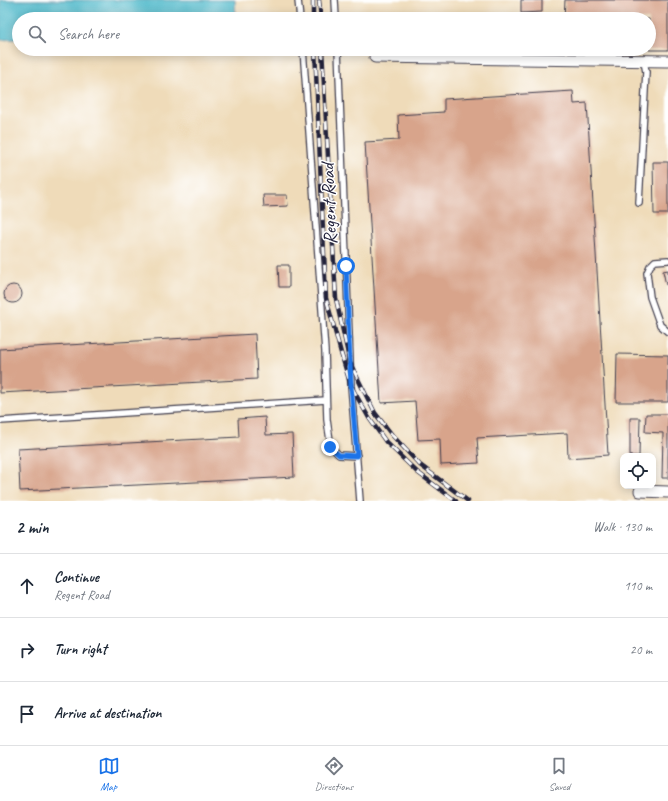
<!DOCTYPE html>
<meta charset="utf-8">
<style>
:root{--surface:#fff;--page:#f6f6f7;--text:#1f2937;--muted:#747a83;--line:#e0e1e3;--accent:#1a73e8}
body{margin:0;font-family:Caveat,sans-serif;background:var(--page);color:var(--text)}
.controls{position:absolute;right:12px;bottom:12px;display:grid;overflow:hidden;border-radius:8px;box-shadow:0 2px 10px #0003}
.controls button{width:36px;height:36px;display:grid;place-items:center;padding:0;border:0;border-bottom:1px solid var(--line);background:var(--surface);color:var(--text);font:20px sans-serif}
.stop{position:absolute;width:12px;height:12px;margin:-9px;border:3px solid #1a73e8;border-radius:50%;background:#fff}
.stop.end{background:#1a73e8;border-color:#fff;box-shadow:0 1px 4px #0008}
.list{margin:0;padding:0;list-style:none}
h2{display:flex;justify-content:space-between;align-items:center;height:52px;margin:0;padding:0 16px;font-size:17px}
h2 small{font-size:13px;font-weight:400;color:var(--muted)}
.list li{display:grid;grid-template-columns:26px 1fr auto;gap:12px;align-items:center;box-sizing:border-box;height:64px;padding:0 16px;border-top:1px solid var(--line)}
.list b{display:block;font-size:15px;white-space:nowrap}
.list p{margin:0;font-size:13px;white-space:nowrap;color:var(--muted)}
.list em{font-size:13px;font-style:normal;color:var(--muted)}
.icon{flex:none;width:22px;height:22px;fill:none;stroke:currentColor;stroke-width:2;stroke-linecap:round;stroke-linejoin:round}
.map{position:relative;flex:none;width:668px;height:501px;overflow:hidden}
.search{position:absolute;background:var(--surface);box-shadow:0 2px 10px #0003;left:12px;right:12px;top:12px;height:44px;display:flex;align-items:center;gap:10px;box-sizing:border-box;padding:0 14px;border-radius:22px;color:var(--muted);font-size:15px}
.sheet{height:244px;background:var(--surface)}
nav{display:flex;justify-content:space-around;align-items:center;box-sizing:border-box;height:56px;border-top:1px solid var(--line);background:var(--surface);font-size:11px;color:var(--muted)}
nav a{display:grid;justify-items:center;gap:2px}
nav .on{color:var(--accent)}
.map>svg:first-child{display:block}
.water{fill:#4db8c9;stroke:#386d82}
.building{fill:#d8a48b}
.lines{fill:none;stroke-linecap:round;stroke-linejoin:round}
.service-casing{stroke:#413e4e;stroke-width:8}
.minor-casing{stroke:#413e4e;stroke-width:13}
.service{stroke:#fff;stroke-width:5.5}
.minor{stroke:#fff;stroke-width:11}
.rail-casing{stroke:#22223b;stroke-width:4.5}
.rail{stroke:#fff;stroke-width:3;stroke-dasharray:9;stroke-linecap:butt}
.route{stroke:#1a73e8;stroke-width:5}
.labels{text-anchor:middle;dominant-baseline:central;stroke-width:3;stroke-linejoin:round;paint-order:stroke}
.street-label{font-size:19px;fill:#22223b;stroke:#fff}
</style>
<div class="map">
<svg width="668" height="501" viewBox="0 0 668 501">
<rect width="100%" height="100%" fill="#fff"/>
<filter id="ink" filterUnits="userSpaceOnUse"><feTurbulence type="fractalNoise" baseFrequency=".025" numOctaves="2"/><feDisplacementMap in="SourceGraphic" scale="8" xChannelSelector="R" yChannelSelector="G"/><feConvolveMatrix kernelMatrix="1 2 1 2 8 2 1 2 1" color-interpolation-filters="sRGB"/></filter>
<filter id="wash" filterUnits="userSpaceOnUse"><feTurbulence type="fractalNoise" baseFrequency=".012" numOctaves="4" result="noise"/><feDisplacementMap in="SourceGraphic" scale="16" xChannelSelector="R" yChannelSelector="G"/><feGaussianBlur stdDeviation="0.9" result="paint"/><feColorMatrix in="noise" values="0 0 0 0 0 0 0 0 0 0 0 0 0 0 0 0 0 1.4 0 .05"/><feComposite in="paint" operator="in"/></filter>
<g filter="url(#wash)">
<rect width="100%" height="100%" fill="#efdbb9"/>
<path class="water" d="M0,0H235L236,19H19V39L0,40Z"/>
<g id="blocks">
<path class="building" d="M521,0H542V12L521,13Z
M565,0H668V50H649V19H564Z
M440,15L499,16V19H440Z
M573,91L574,104L587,103L608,455L568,458L567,433L477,438L479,463L441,465L440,439L418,440L415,401L381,403L365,142L399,140L398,115L444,112V99Z
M653,162H668V214H654Z
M263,195H287L288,206L264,207Z
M278,265H289V287H279Z
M668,270V285H666L663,271Z
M4 294a9 9 0 1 1 18 0a9 9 0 1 1-18 0Z
M255,334L257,379L0,393V349Z
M617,354L668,355V402H616Z
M646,414H668V478H662L663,433L645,432Z
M265,417L266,435L292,434L294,477L20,491L18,449L239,437L238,419Z
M630,418H640L639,456H630Z"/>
</g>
</g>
<g filter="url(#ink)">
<use href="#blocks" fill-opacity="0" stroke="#413e4e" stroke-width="1"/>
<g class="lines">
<g class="service-casing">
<path id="service" d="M298,0L300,19
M335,0L336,19
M303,49L325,351L327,420L331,447L339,455L357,456
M338,49L351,386L360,501
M639,203L646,72L644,61
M668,260L655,261L650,266L647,273L650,297L660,325L668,332
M0,421L326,400"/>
</g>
<g class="minor-casing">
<path id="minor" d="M375,57L668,61
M640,491L668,492"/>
</g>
<use href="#service" class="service"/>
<use href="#minor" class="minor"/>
<g class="rail-casing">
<path id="rail" d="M313,0V19
M319,0L321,19
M315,49L326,298L341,353L351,386L369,418L386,442L417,472L456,501
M322,49L336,299L350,363L375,413L392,435L420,465L468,501"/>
</g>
<use href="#rail" class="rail"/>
</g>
</g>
<g class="lines" filter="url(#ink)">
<path class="route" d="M330,447L339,455L357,456L351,386L346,266"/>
</g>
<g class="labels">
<g class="street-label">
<text transform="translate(329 204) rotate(-92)">Regent Road</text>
</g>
</g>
</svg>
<div class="controls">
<button><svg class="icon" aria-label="locate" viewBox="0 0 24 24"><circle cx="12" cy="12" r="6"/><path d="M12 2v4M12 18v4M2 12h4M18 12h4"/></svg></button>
</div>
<div class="stop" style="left:346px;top:266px"></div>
<div class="stop end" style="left:330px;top:447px"></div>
<div class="search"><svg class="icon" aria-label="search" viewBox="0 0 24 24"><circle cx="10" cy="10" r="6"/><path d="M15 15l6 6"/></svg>Search here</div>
</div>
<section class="sheet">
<h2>2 min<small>Walk · 130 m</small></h2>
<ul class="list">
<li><svg class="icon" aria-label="ahead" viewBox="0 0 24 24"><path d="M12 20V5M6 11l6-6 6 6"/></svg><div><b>Continue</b><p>Regent Road</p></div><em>110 m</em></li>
<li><svg class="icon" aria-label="right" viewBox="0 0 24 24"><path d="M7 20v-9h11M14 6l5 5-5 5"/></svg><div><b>Turn right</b></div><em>20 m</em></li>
<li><svg class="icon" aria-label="arrive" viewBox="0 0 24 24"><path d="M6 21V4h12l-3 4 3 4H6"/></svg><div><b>Arrive at destination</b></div></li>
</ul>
</section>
<nav>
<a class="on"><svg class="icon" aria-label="map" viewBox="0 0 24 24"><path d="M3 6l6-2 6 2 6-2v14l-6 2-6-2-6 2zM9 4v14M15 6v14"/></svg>Map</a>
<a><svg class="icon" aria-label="directions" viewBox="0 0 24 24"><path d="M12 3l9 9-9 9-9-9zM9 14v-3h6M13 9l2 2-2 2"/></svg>Directions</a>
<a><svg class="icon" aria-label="saved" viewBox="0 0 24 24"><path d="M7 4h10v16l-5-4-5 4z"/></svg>Saved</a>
</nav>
